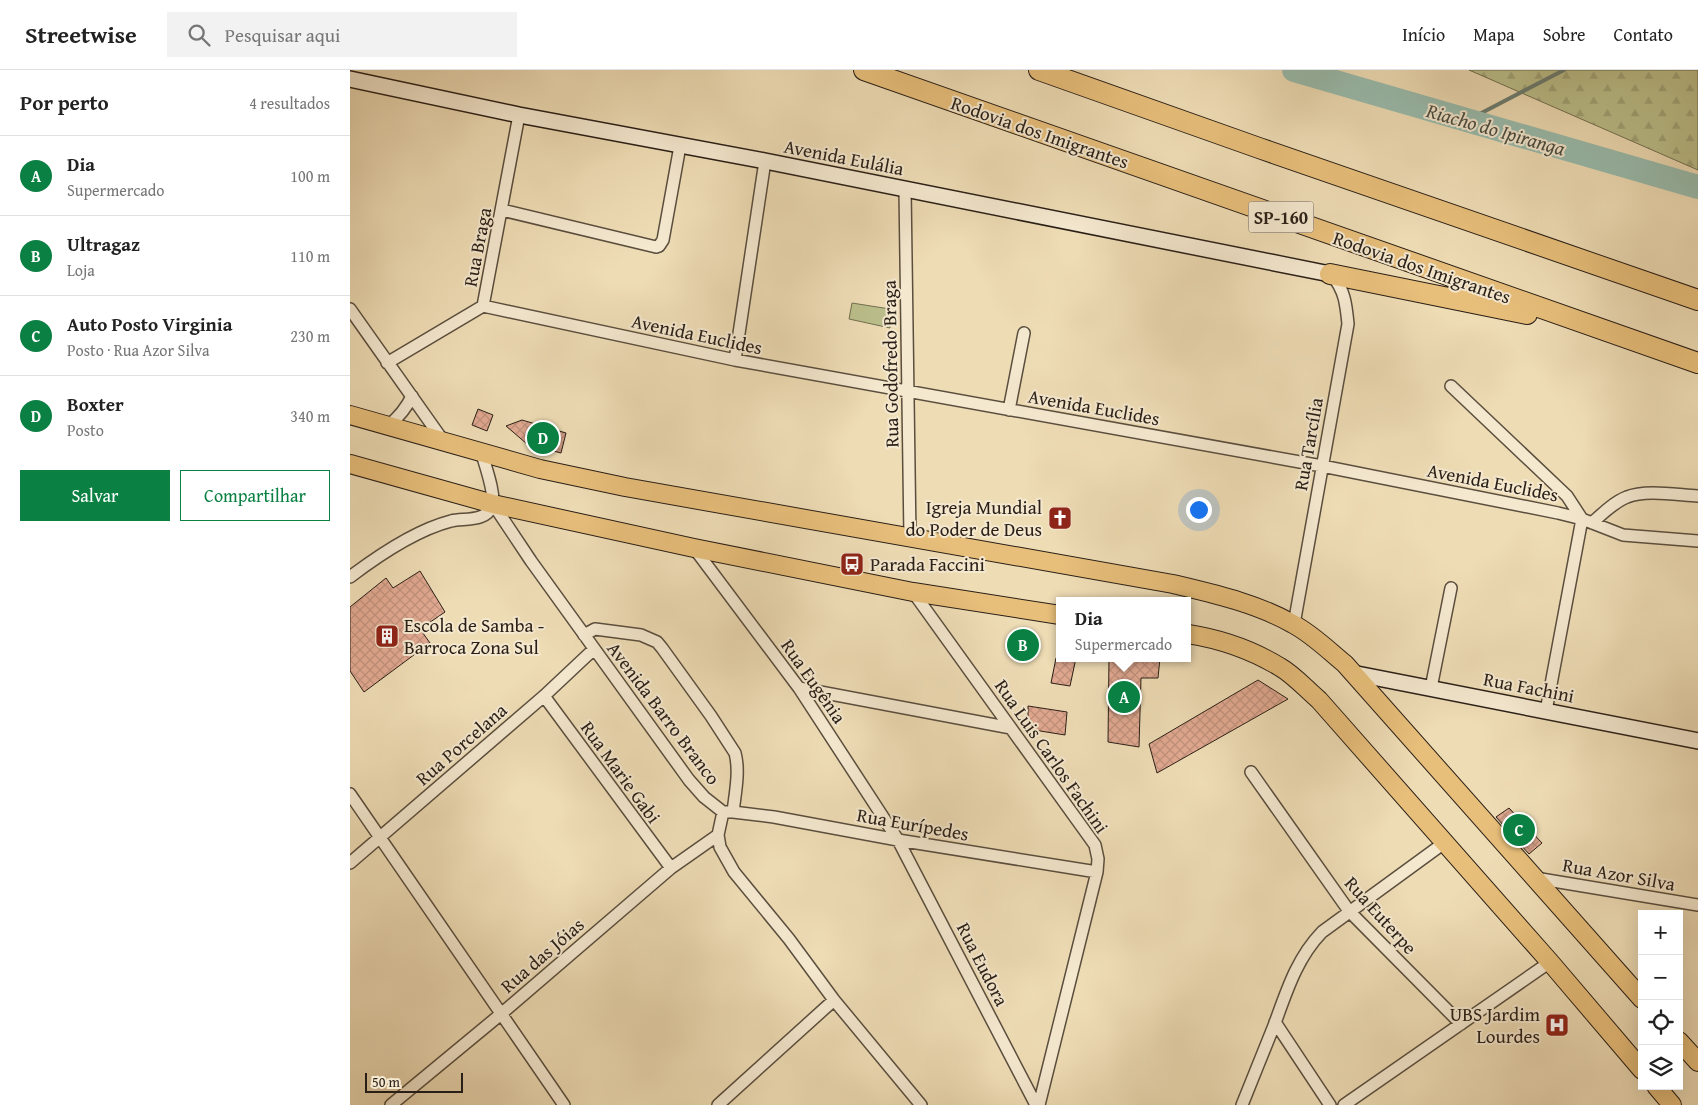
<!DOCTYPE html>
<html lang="pt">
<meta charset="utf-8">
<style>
:root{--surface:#fff;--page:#f2f2f2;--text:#222;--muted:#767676;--line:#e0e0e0;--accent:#0b8043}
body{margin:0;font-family:"Gentium Book Plus",serif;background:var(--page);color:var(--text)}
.controls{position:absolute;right:15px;bottom:15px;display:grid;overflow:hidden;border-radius:0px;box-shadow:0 5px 20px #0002}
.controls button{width:45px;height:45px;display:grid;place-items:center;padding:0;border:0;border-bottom:1px solid var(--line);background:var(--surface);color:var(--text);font:25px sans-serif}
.scale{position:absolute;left:15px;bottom:12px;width:98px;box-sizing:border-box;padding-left:5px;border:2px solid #291f17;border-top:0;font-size:14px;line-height:18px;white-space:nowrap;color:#291f17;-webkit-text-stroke:4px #f4e8cf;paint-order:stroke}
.you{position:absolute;left:848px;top:439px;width:18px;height:18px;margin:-12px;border:4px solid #fff;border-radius:50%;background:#1a73e8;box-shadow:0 0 0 8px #1a73e833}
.badge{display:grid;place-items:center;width:32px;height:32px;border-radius:50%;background:var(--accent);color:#fff;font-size:16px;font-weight:700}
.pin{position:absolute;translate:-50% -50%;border:2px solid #fff;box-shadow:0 1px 5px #0006}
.popup{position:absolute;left:706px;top:527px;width:135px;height:65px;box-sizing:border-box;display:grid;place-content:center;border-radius:0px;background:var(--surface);filter:drop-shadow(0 1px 4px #0005);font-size:16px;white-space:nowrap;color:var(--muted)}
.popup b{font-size:19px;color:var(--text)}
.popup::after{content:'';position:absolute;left:50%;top:100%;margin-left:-10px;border:10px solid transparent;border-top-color:var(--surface)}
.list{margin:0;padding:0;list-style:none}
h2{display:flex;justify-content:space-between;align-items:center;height:65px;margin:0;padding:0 20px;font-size:21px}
h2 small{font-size:16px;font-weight:400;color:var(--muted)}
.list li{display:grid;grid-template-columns:32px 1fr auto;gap:15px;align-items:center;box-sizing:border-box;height:80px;padding:0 20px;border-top:1px solid var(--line)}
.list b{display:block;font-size:19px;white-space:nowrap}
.list p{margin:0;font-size:16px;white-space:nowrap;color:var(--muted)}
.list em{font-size:16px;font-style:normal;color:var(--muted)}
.actions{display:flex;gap:10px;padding:15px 20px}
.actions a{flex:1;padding:11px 0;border:1px solid var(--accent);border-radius:0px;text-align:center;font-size:18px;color:var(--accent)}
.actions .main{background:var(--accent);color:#fff}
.icon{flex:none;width:28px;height:28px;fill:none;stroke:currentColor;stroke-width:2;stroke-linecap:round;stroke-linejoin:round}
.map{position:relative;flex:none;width:1348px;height:1035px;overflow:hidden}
header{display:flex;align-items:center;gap:30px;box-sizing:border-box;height:70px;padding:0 25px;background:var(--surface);border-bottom:1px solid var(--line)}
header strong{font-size:24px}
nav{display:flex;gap:28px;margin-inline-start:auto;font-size:18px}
.search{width:350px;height:45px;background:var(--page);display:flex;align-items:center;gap:12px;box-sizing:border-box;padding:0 18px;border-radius:0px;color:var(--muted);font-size:19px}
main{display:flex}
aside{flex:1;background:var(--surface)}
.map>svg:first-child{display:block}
.green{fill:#bbbf8b;stroke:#726f51}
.forest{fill:url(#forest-firs);stroke:#726f51}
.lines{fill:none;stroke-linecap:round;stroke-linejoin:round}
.stream{stroke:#6c7d71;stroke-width:4}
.river{stroke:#99bcad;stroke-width:24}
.building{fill:url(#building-cross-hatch);stroke:#291f17}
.street-casing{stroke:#5a4e3e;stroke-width:14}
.secondary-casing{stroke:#291f17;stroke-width:18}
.primary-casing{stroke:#291f17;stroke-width:20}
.highway-casing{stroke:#291f17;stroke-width:22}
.street{stroke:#f4e8cf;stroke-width:11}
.secondary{stroke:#f4e8cf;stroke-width:15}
.primary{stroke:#e7be7a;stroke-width:18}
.highway{stroke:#e7be7a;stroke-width:20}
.labels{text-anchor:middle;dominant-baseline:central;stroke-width:4;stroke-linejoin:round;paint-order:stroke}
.shield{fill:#f4e8cf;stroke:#665b4e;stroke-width:1}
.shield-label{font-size:18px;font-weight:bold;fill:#291f17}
.street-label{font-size:19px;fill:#291f17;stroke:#f4e8cf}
.poi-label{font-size:19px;fill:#291f17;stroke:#f4e8cf;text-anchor:end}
.water-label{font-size:20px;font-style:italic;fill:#4b4e44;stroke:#f4e8cf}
</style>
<header>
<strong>Streetwise</strong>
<div class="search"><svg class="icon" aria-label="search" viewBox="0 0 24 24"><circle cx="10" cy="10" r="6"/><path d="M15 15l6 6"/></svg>Pesquisar aqui</div>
<nav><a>Início</a><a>Mapa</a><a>Sobre</a><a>Contato</a></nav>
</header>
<main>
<aside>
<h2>Por perto<small>4 resultados</small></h2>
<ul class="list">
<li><span class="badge">A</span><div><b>Dia</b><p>Supermercado</p></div><em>100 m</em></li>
<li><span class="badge">B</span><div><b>Ultragaz</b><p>Loja</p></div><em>110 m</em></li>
<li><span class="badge">C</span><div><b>Auto Posto Virginia</b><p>Posto · Rua Azor Silva</p></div><em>230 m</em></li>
<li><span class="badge">D</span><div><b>Boxter</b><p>Posto</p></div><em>340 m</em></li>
</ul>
<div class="actions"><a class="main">Salvar</a><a>Compartilhar</a></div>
</aside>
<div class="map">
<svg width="1348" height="1035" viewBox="0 0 1348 1035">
<defs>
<pattern id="forest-firs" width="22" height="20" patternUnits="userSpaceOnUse" patternTransform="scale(1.25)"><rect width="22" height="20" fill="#bbbf8b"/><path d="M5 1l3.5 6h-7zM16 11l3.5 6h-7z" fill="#a1a477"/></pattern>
<pattern id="building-cross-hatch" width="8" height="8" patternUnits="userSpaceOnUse" patternTransform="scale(1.25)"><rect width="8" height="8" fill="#e1a991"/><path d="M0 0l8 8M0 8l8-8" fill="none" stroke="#c1917c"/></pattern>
</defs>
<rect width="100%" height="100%" fill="#eedcb5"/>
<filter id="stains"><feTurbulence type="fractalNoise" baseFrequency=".004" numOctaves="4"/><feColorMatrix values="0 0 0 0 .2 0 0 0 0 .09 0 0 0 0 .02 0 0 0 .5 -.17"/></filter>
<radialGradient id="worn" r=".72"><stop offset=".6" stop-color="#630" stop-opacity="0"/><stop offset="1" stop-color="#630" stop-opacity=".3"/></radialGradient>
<path class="green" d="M502,233L540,239V258L499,249Z"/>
<path class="forest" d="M1119,0H1348V100Z"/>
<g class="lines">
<path class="stream" d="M1118,50L1214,0"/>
<path class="river" d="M944,0L1348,117"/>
</g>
<path class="building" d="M128,339L143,345L137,361L122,355Z
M172,350L216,363L211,383L177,374L156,356Z
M70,501L95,542L70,559L80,573L14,622L0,601V537L36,508L43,518Z
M706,588H726L720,616L701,613Z
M759,588H810L808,608H791L789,677L758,672Z
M908,610L938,629L807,703L799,674Z
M678,636L717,642L715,665L678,659Z
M1159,738L1192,773L1179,784L1146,747Z"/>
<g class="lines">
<g class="street-casing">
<path id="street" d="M555,119L560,468
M152,140L306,177L309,176L313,170L330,76
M133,236L385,290L972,396L1208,443L1232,449L1273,465L1348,471
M0,239L94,372
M385,290L415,91
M37,293L133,236L169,45
M1101,316L1217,426L1232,449L1196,641
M659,340L674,263
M38,356C49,347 56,339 62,326
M143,434L181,491L339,710L354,727L373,742L368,765L370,777L384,802L439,869L484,930L571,1035
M1242,453C1252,444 1264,432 1277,427C1295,419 1328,425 1348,426
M344,478L449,618L548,770L686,1035
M0,507C29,485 66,460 101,451C115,448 136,452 142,436C146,425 135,395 132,384
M563,522L745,775L748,789L747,802L689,1035
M944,554L998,254C996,234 995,221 982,205
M234,565L245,559L291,565L307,572L312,578L361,646L385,683C390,701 385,724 383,742
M449,618L661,658
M1081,618L1101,518
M194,626L321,798
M901,702L999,841L1111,954
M0,724L214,1035
M373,742H383L424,747L548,770L747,802
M0,793L194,626L244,579
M1185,808L1348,835
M925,952L980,1035
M41,1035L151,944L321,798L368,765
M368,1035L484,930
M892,1035C903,1008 914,980 925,953C937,920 947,888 972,862L1094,773
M994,1035L1200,892"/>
</g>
<g class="secondary-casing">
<path id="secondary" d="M0,9L169,45L415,91L980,204
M1002,603L1348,671"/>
</g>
<g class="primary-casing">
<path id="primary" d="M0,345L190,399L275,417L823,514C864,524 906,533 943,554C962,564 978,580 995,594L1292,929
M0,394L143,434L344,478L563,522L710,545
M838,564C870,569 902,580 930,597C944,605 956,619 969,630L1200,892L1292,1000
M1329,971L1348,992
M1306,1016L1322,1035"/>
</g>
<g class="highway-casing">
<path id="highway" d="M514,0L1348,293
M689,0L909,78L1348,230
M980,204L1177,244"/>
</g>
<use href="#street" class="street"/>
<use href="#secondary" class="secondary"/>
<use href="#primary" class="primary"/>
<use href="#highway" class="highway"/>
</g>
<defs>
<g id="church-square" transform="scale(1.25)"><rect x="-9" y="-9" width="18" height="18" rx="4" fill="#8f2418" stroke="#f4e8cf"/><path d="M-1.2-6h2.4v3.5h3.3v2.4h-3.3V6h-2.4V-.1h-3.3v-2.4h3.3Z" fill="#fff"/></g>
<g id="bus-square" transform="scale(1.25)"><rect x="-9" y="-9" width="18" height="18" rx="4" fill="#8f2418" stroke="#f4e8cf"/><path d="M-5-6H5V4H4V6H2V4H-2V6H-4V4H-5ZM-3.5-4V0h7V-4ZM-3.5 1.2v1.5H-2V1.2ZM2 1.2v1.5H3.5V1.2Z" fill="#fff"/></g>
<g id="building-square" transform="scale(1.25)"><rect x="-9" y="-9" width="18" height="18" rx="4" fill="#8f2418" stroke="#f4e8cf"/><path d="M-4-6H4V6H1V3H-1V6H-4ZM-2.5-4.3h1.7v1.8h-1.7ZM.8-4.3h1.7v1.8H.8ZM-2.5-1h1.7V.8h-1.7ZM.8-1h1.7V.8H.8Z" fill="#fff"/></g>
<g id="hospital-square" transform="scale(1.25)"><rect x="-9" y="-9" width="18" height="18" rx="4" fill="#8f2418" stroke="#f4e8cf"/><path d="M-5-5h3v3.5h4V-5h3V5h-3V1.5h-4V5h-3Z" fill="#fff"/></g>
</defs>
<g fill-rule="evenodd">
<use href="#church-square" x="710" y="448"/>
<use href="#bus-square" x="502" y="494"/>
<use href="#building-square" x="37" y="566"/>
<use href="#hospital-square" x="1207" y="955"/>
</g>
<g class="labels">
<rect class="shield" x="898.5" y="131.5" width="65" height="31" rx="4"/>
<g class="shield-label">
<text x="931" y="147">SP-160</text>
</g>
<g class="street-label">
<text transform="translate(690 62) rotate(19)">Rodovia dos Imigrantes</text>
<text transform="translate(494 87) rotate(11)">Avenida Eulália</text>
<text transform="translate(127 177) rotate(-79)">Rua Braga</text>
<text transform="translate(1072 197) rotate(19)">Rodovia dos Imigrantes</text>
<text transform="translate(347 264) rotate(12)">Avenida Euclides</text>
<text transform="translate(540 294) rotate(-91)">Rua Godofredo Braga</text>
<text transform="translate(744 337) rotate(10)">Avenida Euclides</text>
<text transform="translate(958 374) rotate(-80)">Rua Tarcília</text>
<text transform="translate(1143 412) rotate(11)">Avenida Euclides</text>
<text transform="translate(464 611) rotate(55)">Rua Eugênia</text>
<text transform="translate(1179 617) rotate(11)">Rua Fachini</text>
<text transform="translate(314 643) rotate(53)">Avenida Barro Branco</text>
<text transform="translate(111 674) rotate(-41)">Rua Porcelana</text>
<text transform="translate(702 686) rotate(55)">Rua Luis Carlos Fachini</text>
<text transform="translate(271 702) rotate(54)">Rua Marie Gabi</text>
<text transform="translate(563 754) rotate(10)">Rua Eurípedes</text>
<text transform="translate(1269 804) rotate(10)">Rua Azor Silva</text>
<text transform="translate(1031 845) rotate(48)">Rua Euterpe</text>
<text transform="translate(192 885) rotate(-41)">Rua das Jóias</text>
<text transform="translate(633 894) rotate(63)">Rua Eudora</text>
</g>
<g class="poi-label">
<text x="692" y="437">Igreja Mundial<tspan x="692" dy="22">do Poder de Deus</tspan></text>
<text x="520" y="494" text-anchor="start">Parada Faccini</text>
<text x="54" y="555" text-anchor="start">Escola de Samba -<tspan x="54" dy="22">Barroca Zona Sul</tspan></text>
<text x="1190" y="944">UBS Jardim<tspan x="1190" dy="22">Lourdes</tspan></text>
</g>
<g class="water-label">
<text transform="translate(1146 59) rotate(16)">Riacho do Ipiranga</text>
</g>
</g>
<rect width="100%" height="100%" filter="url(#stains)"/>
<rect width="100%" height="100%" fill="url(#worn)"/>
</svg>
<div class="controls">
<button>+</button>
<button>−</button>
<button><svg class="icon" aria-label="locate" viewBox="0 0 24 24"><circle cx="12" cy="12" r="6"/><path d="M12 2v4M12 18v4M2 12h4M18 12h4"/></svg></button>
<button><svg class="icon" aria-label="layers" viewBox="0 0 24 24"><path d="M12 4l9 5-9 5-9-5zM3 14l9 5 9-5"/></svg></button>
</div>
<div class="scale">50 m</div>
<div class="you"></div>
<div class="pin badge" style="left:774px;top:627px">A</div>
<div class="popup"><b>Dia</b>Supermercado</div>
<div class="pin badge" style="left:673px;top:575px">B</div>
<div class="pin badge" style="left:1169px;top:760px">C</div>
<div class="pin badge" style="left:193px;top:368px">D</div>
</div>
</main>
